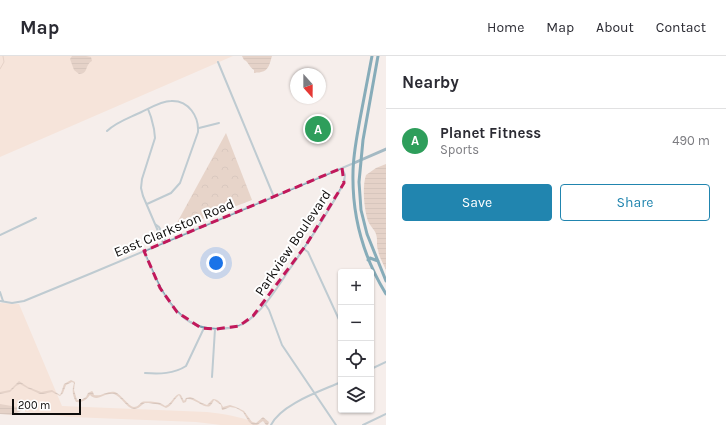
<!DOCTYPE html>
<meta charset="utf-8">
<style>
:root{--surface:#fff;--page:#f7f7f7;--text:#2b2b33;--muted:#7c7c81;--line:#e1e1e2;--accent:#2185af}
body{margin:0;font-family:Karla,sans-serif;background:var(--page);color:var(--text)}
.controls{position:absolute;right:12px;bottom:12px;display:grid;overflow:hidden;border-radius:4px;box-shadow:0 1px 3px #0004}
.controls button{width:36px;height:36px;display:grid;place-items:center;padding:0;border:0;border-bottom:1px solid var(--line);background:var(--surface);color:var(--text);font:20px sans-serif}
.compass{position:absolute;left:290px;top:12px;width:36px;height:36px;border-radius:50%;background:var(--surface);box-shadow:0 1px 3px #0004;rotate:159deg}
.scale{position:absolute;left:12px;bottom:10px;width:69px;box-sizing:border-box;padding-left:4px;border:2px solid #0e0c0b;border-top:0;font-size:11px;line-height:14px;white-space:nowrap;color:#0e0c0b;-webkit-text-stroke:3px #fff;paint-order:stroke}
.you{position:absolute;left:216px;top:207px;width:14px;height:14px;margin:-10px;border:3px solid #fff;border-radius:50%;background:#1a73e8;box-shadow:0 0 0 6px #1a73e833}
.badge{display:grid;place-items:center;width:26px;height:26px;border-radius:50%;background:var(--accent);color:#fff;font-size:13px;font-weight:700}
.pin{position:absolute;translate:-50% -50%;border:2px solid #fff;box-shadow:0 1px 4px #0006}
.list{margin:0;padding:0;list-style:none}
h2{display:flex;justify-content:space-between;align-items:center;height:52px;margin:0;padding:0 16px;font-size:17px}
h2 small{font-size:13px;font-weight:400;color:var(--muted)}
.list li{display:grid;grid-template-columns:26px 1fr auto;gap:12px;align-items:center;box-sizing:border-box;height:64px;padding:0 16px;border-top:1px solid var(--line)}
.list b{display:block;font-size:15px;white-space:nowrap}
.list p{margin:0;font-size:13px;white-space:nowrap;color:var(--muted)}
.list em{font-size:13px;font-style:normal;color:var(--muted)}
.actions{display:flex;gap:8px;padding:12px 16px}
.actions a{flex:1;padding:9px 0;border:1px solid var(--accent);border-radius:4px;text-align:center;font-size:14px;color:var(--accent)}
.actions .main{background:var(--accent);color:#fff}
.icon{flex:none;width:22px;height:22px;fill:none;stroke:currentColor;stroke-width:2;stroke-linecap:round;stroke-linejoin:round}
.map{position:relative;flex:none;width:386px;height:369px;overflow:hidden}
header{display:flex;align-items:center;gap:24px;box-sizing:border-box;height:56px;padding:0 20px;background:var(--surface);border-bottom:1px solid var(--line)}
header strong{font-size:19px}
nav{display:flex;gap:22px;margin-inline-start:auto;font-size:14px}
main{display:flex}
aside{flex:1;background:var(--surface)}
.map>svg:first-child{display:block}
.forest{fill:url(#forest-crowns)}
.park{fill:#f5d7c6}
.water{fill:url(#water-rules)}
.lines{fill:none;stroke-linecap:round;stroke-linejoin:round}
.stream{stroke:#d1af9d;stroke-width:1}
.street{stroke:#7c9fb2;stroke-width:2}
.secondary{stroke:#407893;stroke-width:3}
.primary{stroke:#005b7d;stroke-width:3}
.marked{fill:none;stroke:#c2185b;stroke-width:3;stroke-dasharray:8 5;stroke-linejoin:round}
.labels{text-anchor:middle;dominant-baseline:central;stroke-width:4;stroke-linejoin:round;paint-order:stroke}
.street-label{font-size:14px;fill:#0e0c0b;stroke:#fff}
</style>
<header>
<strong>Map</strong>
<nav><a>Home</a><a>Map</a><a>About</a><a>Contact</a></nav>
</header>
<main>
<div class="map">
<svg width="386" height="369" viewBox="0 0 386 369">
<defs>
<pattern id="forest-crowns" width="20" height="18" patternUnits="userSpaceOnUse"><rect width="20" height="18" fill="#d5b3a1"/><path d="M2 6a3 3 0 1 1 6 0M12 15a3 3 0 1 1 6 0" fill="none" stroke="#b69989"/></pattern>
<pattern id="water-rules" width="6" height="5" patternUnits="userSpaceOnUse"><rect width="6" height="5" fill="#d1af9d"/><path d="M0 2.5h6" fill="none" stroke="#b29586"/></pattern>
</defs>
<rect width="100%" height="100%" fill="#f5eeeb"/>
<path class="forest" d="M226,77L252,144L173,174Z"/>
<path class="park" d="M0,0H233L0,101Z
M0,247L19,248L62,350L207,356C224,358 245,361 260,369H221L196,366L71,361L25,356V354L0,350Z"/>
<path class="water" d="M72,0H86L91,1L92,5C90,6 89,7 88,9C85,14 87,17 79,18L74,14L70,3Z
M242,0H272C270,6 269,15 261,16C259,17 257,16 255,17H254V14C249,11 248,5 244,4Z
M386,108V214C383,207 379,201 378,194C376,189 378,184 376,178C375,174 370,170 368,165C364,153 362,131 366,119L376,112Z
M71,324L75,326L74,334L77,344H81L86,341L88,337L92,335L93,336L94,339C101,341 108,334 115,336C121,338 129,351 134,351C138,351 139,348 142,346C144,345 159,346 160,347C162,348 164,349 165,350C172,348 173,340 179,338L181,339L184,345L186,342L190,341L193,342L202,347L207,349L213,343C218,343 221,347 223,351L230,349L236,351L244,355L252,366L256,367L263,361L269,366L268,369H266L263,365L257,369H253L249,366L243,356L236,352L230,351L223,354H222L221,349L214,344C213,346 212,348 210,350C204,353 195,342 187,343L186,346L183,347L179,339C174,343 172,350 166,352C164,351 162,350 160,349C159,348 147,347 145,347C141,349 139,353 134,353C126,352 122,341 114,338C104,336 98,347 90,339C87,343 83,347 76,346C72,339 72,333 74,327L72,326L66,329L63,337L60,340L52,336L43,338H40L27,332L20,328L16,330L10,336L0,338V336L10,334L19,325L28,331L41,336L52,334L60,339L61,337L64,328Z
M0,348L23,352V354L12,359L0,358Z"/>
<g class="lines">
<path class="stream" d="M0,13L4,6L3,0"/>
<path class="street" d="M218,6L274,141
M148,53L151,61L154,73L155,82L142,123L141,132L143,140L155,168
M199,72L219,67
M107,75C115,67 126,63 137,58C147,54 160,45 171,45C189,44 199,61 198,76L180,127L171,137L147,148
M0,179L36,162
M163,187L155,168L159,171L166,186
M304,193L308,196L341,268
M144,196C154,217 161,239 178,256C192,272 210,275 230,272C235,271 240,270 245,267C263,255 277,232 289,214C309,186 328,157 344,127L345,119L342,112
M0,236L3,245
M0,245L12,247L24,245L92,217L354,107
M265,248L269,254L282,289L336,369
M371,313L386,306
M145,317C159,318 174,318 186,310L204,272
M212,321L215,273
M271,369C281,348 321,335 341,326
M363,369L386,358"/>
<path class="secondary" d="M354,107L386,93"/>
<path class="primary" d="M372,0C368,21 364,42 360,63C357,80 353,99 353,117C352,160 364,202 386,238
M378,0L363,84L359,126L361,154L367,178L386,225
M368,204L370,202L378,205"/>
</g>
<path d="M0 0H386V369H0ZM342,112L344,127L306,189L253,260L239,270L216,273L201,272L177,256L160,232L144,195Z" fill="#f5eeeb" fill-opacity=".55" fill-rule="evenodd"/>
<path class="marked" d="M342,112L344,127L306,189L253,260L239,270L216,273L201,272L177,256L160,232L144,195Z"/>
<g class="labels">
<g class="street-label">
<text transform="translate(174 172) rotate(-23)">East Clarkston Road</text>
<text transform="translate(293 187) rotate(-56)">Parkview Boulevard</text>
</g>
</g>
</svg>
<div class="controls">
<button>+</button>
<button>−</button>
<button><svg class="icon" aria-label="locate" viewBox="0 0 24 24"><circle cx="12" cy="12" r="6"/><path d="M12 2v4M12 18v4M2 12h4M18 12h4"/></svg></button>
<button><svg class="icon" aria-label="layers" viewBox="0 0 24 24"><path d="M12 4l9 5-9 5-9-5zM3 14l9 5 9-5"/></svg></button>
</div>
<svg class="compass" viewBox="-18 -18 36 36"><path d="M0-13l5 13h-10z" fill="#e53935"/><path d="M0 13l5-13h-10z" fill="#7c7c81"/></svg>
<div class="scale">200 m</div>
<div class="you"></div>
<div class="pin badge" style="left:318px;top:73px;background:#2e9e5b">A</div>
</div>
<aside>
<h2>Nearby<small></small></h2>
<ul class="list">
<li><span class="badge" style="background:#2e9e5b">A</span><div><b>Planet Fitness</b><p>Sports</p></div><em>490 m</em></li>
</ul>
<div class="actions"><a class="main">Save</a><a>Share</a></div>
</aside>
</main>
